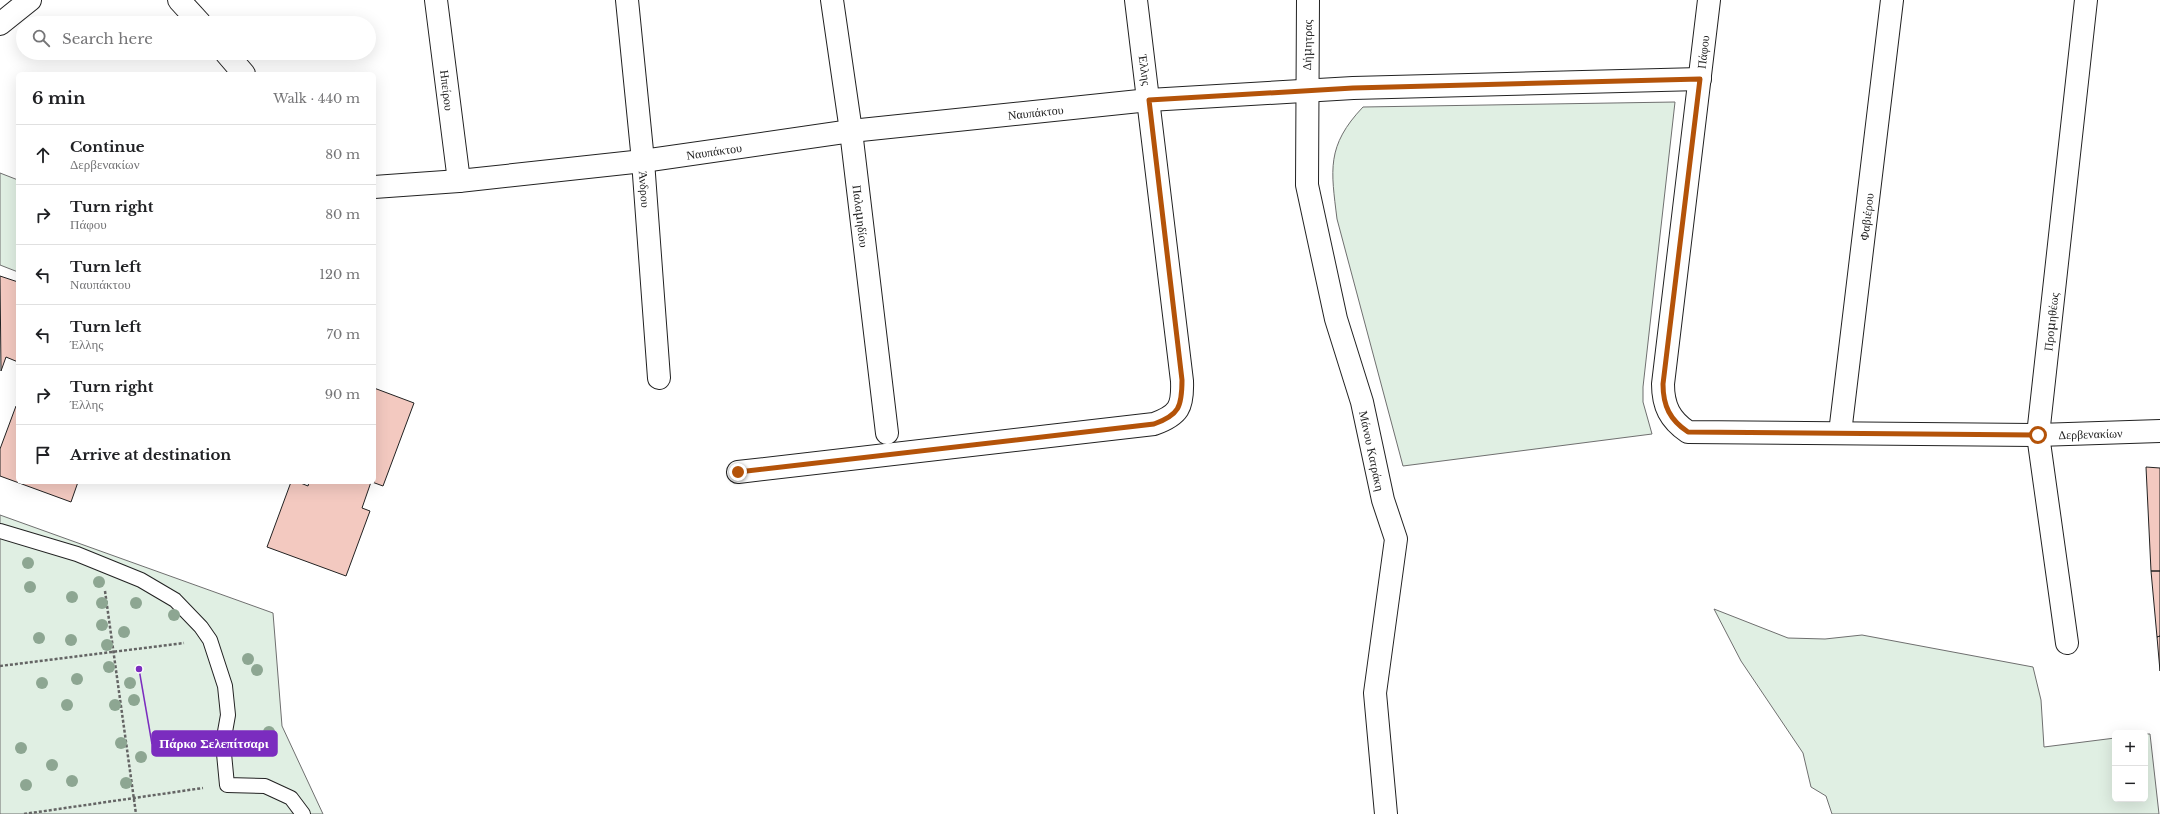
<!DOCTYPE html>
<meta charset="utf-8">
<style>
:root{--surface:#fff;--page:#f6f6f6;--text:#202124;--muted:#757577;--line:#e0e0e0}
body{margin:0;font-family:"Libre Baskerville",serif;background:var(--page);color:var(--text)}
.controls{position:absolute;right:12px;bottom:12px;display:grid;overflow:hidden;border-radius:6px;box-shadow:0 4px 16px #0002}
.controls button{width:36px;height:36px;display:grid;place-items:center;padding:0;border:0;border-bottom:1px solid var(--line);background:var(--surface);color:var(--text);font:20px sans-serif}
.stop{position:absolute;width:12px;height:12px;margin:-9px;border:3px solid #b45309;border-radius:50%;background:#fff}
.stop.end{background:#b45309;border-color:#fff;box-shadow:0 1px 4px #0008}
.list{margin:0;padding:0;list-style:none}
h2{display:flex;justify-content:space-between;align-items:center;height:52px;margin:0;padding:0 16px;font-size:17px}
h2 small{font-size:13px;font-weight:400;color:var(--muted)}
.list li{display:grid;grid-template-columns:26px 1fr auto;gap:12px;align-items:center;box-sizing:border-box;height:60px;padding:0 16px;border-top:1px solid var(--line)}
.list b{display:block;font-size:15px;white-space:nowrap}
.list p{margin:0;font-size:13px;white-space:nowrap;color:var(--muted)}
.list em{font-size:13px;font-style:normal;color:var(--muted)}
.icon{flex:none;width:22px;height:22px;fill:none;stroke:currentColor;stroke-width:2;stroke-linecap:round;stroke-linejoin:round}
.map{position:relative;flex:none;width:2160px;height:814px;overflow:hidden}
.search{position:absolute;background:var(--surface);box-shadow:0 4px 16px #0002;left:16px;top:16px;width:360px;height:44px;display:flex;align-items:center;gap:10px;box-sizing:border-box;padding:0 14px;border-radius:22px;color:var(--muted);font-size:15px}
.panel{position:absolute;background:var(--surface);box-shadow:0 4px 16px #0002;left:16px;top:72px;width:360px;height:412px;border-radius:6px}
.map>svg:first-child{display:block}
.green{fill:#e0efe3;stroke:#6f6f6f}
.building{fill:#f3c9c0;stroke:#222}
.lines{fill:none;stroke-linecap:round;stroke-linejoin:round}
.lane-casing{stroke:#222;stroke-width:16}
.street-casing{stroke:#222;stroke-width:24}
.path{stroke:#646464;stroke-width:2.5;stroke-dasharray:3 2;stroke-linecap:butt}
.lane{stroke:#fff;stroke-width:14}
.street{stroke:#fff;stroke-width:22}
.tree{fill:#8da692}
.route{stroke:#b45309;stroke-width:5}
.labels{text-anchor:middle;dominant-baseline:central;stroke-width:3;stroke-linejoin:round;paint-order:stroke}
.street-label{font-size:12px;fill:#222;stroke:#fff}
.leader{fill:none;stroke:#7b2cbf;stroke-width:1.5}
.callout-dot{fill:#7b2cbf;stroke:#fff;stroke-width:1.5}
.callout{fill:#7b2cbf;stroke:#7b2cbf;stroke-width:1.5}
.callout-label{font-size:13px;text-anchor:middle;font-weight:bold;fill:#fff}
</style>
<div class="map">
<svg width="2160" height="814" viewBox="0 0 2160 814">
<rect width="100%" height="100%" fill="#fff"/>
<path class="green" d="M1675,102L1643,387V402L1652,434L1403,466L1337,219C1331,170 1326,146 1363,107Z
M0,173L18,180V272L0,265Z
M0,515L273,613L282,726L323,814H0Z
M1714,609L1788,638L1825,639L1862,635L2033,667L2041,700L2044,747L2115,738V799H2145V734H2150L2159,814H1832L1826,796L1811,787L1803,753L1741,661Z"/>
<path class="building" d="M0,276L18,282V362L6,357L1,371Z
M374,388L414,403L383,486L372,482H374Z
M16,406H18V482H78L71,502L0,476V449Z
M2146,467L2160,468V571H2151Z
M291,482H298L308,486L309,482H371L362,508L370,511L346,576L267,547Z
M2151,571H2160V636L2157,637Z
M2160,636V671L2157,637Z"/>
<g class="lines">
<g class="lane-casing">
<path id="lane" d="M0,531L77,554L141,580L175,600L201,627L210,640L225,686L228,715L223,743L227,785L265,786L291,798L303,814"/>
</g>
<g class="street-casing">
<g id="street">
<path d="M179,0L200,23"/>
<path id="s1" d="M436,0L459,181"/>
<path id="s2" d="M627,0L643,161L659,378"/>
<path id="s3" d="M832,0L851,131L887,433"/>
<path id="s4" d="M1308,0L1307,185L1336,319L1362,402L1383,500L1396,539L1375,693L1386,814"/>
<path id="s5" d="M1709,0L1663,384C1663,406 1670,420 1688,432L2038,435L2160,431"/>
<path d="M0,24L30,0"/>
<path d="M226,53L244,74"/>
<path id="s6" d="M374,187L459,181L643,161L851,131L1149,100L1353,88L1700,79"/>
<path id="s7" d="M1840,433L1892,0"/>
<path d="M738,472L1154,424C1179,415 1183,407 1182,381L1136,0"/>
<path id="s8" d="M2067,643L2038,435L2086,0"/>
</g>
</g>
<path class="path" d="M105,591L136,814
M0,666L184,643
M24,814L203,788"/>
<use href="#lane" class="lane"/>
<use href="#street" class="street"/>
</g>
<g class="tree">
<circle cx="28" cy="563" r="6"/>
<circle cx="99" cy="582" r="6"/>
<circle cx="30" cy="587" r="6"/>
<circle cx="72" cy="597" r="6"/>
<circle cx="102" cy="603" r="6"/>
<circle cx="136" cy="603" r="6"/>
<circle cx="174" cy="615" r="6"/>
<circle cx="102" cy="625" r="6"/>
<circle cx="124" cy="632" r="6"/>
<circle cx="39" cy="638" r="6"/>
<circle cx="71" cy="640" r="6"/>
<circle cx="107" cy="645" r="6"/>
<circle cx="248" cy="659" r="6"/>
<circle cx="109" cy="667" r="6"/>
<circle cx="257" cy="670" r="6"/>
<circle cx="77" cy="679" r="6"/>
<circle cx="42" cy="683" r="6"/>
<circle cx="130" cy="683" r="6"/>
<circle cx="134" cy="700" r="6"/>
<circle cx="67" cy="705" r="6"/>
<circle cx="115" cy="705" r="6"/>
<circle cx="269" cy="732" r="6"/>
<circle cx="121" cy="743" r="6"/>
<circle cx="21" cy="748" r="6"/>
<circle cx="141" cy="757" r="6"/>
<circle cx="52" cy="765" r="6"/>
<circle cx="72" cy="781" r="6"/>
<circle cx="126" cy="783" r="6"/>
<circle cx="26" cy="785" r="6"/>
</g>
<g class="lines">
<path class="route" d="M738,472L1154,424C1179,415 1182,407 1182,380L1149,100L1353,88L1700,79L1663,384C1663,406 1670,420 1688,432L2038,435"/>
</g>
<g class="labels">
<g class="street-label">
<text transform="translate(1307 45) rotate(-89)">Δήμητρας</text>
<text transform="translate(1703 52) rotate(-83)">Πάφου</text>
<text transform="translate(1145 70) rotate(82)">Έλλης</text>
<text stroke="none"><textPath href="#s1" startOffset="91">Ηπείρου</textPath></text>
<text stroke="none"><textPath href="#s6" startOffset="666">Ναυπάκτου</textPath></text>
<text stroke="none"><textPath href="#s6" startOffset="342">Ναυπάκτου</textPath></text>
<text stroke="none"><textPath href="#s2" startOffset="190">Άνδρου</textPath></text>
<text stroke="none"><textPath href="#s3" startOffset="218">Παλαμηδίου</textPath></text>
<text stroke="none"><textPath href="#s7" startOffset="218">Φαβιέρου</textPath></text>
<text stroke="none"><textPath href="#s8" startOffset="324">Προμηθέως</textPath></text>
<text stroke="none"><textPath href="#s5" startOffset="846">Δερβενακίων</textPath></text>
<text stroke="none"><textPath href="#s4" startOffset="459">Μάνου Κατράκη</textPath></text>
</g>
</g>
<path class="leader" d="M139 669L152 744"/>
<circle class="callout-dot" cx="139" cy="669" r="4"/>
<rect class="callout" x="152" y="731" width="125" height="25" rx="4"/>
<g class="callout-label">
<text x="214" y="748">Πάρκο Σελεπίτσαρι</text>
</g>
</svg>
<div class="controls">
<button>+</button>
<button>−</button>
</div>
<div class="stop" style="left:2038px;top:435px"></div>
<div class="stop end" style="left:738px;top:472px"></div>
<div class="search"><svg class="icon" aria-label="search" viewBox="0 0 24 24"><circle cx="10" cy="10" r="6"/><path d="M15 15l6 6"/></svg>Search here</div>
<section class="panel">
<h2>6 min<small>Walk · 440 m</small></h2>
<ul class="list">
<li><svg class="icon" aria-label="ahead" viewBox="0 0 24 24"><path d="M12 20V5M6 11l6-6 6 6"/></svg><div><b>Continue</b><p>Δερβενακίων</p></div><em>80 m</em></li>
<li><svg class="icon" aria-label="right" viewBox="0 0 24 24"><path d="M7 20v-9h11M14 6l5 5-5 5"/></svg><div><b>Turn right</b><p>Πάφου</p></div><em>80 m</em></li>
<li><svg class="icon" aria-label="left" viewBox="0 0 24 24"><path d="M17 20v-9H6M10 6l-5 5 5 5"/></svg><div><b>Turn left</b><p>Ναυπάκτου</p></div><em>120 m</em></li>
<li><svg class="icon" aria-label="left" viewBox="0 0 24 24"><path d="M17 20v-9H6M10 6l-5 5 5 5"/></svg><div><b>Turn left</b><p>Έλλης</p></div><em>70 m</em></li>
<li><svg class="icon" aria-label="right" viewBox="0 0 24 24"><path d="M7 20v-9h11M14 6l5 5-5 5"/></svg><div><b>Turn right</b><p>Έλλης</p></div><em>90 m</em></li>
<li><svg class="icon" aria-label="arrive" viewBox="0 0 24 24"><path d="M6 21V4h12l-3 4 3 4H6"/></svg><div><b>Arrive at destination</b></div></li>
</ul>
</section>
</div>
